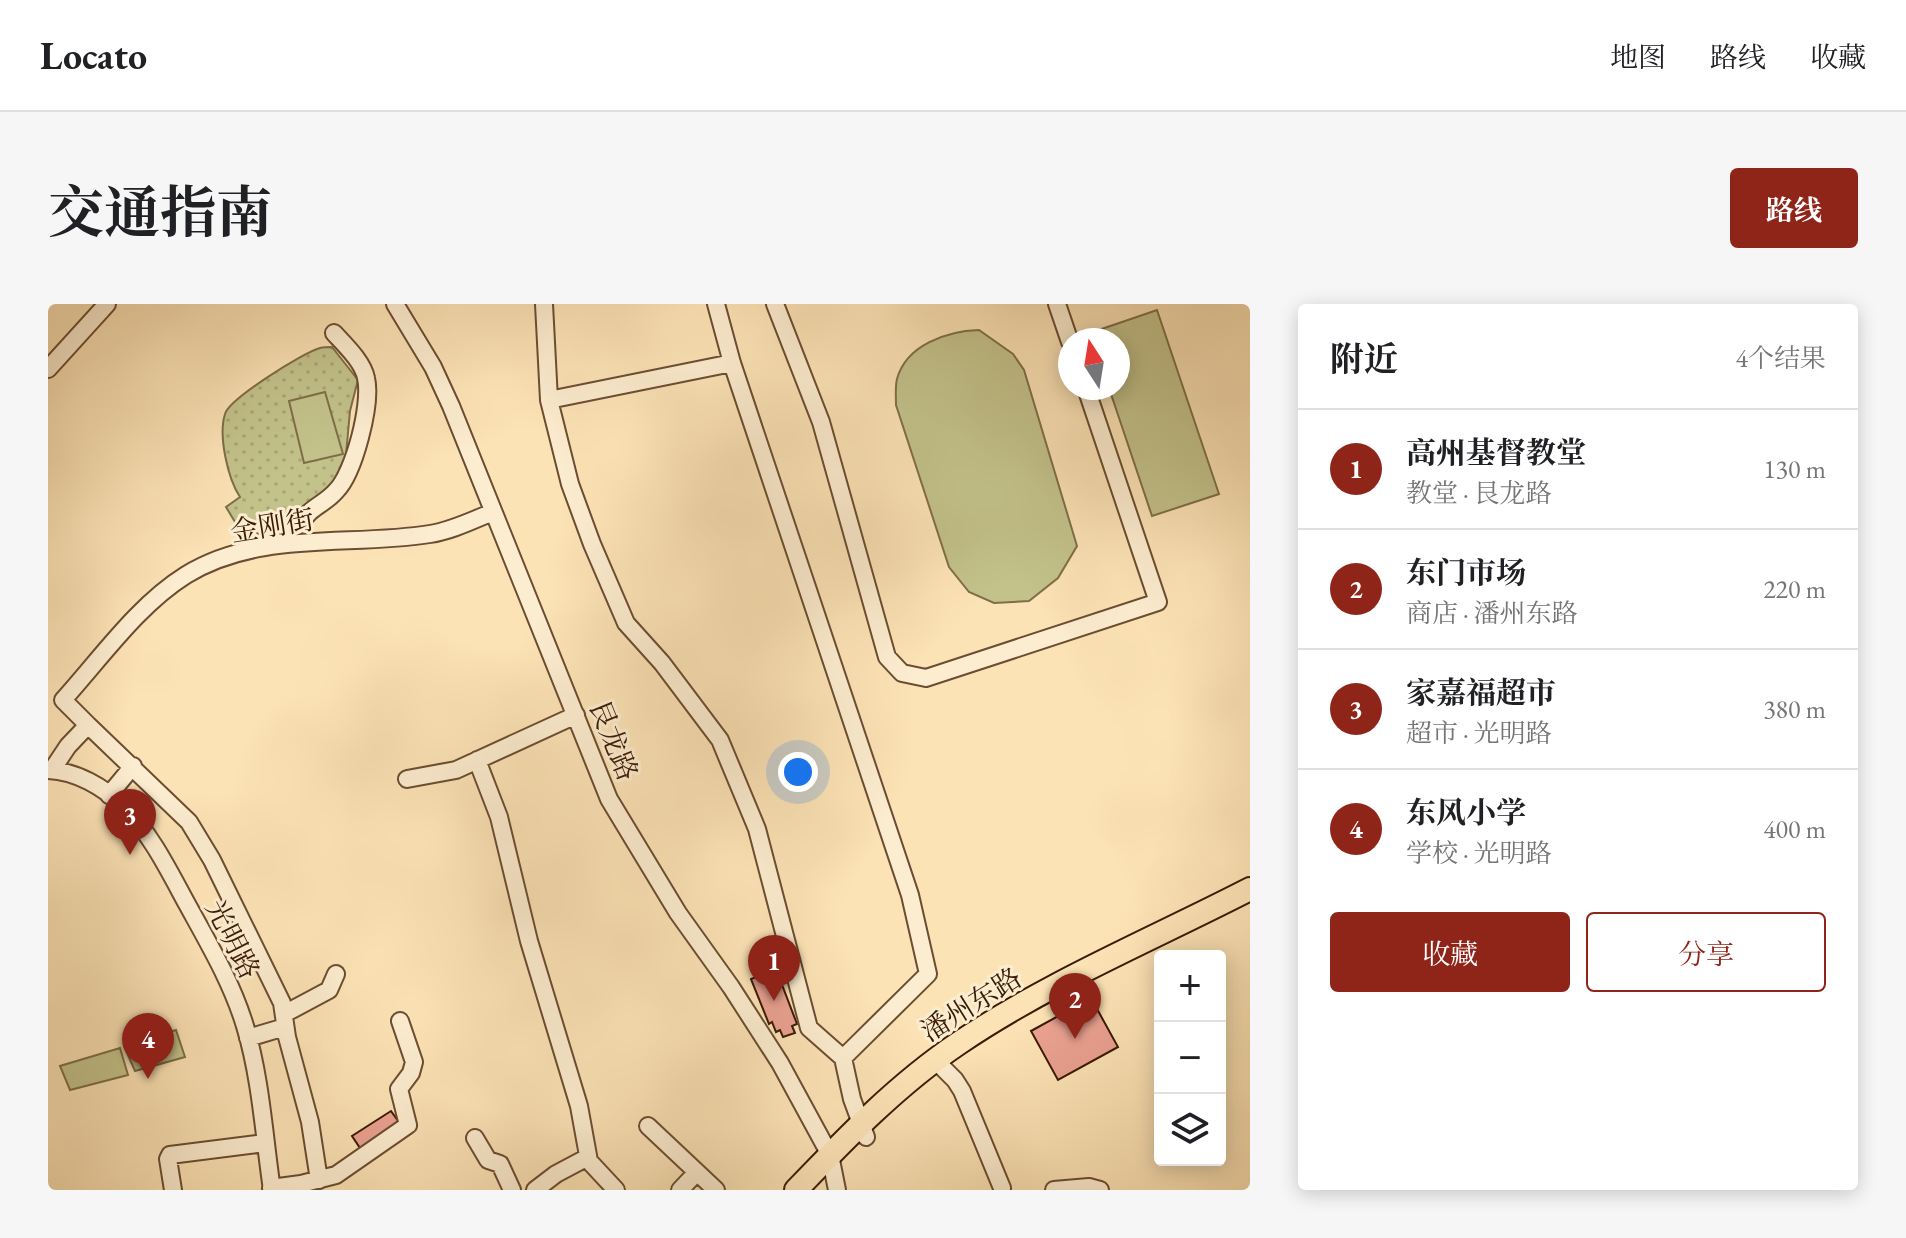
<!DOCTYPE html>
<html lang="zh">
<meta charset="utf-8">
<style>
:root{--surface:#fff;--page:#f6f6f6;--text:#202124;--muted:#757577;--line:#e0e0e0;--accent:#8f2418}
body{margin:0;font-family:"EB Garamond","Noto Serif SC",serif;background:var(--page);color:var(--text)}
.controls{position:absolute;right:24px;bottom:24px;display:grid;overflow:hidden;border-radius:8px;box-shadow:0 4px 20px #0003}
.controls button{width:72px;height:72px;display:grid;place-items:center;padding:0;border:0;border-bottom:2px solid var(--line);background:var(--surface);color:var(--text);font:40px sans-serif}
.compass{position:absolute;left:1010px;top:24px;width:72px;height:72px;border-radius:50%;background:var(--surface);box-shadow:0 4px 20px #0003;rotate:348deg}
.you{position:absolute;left:750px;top:468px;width:28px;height:28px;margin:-20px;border:6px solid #fff;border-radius:50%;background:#1a73e8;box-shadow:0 0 0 12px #1a73e833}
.badge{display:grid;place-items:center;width:52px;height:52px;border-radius:50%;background:var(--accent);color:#fff;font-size:26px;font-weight:700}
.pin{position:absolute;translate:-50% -66px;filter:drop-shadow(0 2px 4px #0008)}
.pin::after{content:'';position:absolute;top:42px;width:28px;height:24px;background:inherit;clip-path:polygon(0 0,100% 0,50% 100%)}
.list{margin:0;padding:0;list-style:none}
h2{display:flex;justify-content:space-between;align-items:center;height:104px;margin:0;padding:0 32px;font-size:34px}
h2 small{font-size:26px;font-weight:400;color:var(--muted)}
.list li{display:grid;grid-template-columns:52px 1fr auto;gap:24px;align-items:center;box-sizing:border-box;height:120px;padding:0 32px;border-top:2px solid var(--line)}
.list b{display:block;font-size:30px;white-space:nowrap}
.list p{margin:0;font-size:26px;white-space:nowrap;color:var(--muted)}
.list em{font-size:26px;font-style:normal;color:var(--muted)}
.actions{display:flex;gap:16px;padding:24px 32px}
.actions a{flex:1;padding:18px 0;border:2px solid var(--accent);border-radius:8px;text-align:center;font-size:28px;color:var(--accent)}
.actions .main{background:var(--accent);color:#fff}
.icon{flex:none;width:44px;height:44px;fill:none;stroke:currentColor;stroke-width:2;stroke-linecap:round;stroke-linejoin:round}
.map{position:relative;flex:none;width:1202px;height:886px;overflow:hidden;border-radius:8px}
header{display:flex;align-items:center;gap:48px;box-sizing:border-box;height:112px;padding:0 40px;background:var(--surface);border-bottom:2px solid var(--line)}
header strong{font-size:38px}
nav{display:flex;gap:44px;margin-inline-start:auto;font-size:28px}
.intro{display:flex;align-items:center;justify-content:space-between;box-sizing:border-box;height:192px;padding:0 48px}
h1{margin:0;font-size:56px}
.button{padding:20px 36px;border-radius:8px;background:var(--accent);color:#fff;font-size:28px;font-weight:700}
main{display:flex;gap:48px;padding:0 48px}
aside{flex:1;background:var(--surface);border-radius:8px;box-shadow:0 4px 20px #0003}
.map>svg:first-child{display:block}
.grass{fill:url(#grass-dots);stroke:#7f6e48;stroke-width:2}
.pitch{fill:#c3c28b;stroke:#7f6e48;stroke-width:2}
.building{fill:#eba292;stroke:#3b1b05;stroke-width:2}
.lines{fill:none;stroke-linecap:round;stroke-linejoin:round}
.minor-casing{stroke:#6b4d31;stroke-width:20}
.major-casing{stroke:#3b1b05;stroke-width:26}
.minor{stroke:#fdedd0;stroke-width:16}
.major{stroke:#fce3b6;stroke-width:22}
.labels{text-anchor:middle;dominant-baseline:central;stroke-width:6;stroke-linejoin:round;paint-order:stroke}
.street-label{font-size:28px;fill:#3b1b05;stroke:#fdedd0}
</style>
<header>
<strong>Locato</strong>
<nav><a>地图</a><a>路线</a><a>收藏</a></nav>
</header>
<div class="intro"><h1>交通指南</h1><a class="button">路线</a></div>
<main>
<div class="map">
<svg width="1202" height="886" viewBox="0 0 1202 886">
<defs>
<pattern id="grass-dots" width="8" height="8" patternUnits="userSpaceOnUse" patternTransform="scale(2)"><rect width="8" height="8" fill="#c3c28b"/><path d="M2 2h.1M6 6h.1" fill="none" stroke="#a8a676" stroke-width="1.8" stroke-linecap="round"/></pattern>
</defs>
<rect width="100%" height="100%" fill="#fce3b6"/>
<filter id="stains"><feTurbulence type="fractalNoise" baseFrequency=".0025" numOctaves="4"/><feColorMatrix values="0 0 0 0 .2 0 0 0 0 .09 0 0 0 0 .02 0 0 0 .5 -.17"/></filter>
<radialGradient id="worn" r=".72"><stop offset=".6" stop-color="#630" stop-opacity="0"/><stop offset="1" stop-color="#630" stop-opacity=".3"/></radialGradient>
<path class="grass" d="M284,43L310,76L302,107L298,151L286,178L241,224L210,230L204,226L199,230L193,228L178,203L192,193C180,175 170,132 177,110C181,95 256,48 272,44C276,43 280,43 284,43Z"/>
<path class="pitch" d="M1109,6L1171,190L1104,212L1061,84H1070V36H1044L1042,29Z
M931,26L965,50L976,66L1029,242L1010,274L981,297L946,299L921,288L901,263L848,101C848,93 847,83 849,75C858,41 899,27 931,26Z
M277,88L295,150L256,159L241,97Z
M128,726L137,753L87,767L76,742Z
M72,744L80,771L22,786L12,762Z"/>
<path class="building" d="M728,665L749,720L744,722L747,729L735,733L732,726L728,728L724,718L721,720L703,675Z
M1043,694L1070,743L1010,776L983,727Z
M343,807L355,824L316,850L304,832Z"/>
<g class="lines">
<g class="minor-casing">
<path id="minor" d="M347,0L385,63L403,102L561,495L630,609L683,683L732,759L782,851L789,886
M496,0L501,96L522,180L544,240L578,319L614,359L672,436L709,525L761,724L795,754
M668,0L684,59L862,591L880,670L795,754L804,795L818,833
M727,0L773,118L839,353L854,369L878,374L1110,298L1038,84
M1009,0L1022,38
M0,65L59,0
M501,96L684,59
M215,238L253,220C261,203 276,201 288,187C306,169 324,100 318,74C315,58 297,41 286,29
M40,421L141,518L164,556L234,699L239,733L262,818L271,876
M429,456L451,513L481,637L531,802L541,857L568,886
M0,466C28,467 56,483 76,503C103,530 121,567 139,600C161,640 184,679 197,722C213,775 216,832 224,886
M4,466L20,442L40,421L15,396C53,354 90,301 138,271C211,226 301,243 382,230C403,227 425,216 445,208
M359,475L408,466L528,411
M61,491L85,462
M236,710L281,686L288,670
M200,734L237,723
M887,756L907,776L914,787L954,884
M600,822L668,886
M427,834L440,856L452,860L464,886
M223,884L253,880L288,871L360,821L351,785L363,769L366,758L352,717
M125,886L120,855L122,851L217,839
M487,886L508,870L540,853
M632,886L649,868
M1006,886L1041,883L1052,886"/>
</g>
<g class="major-casing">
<path id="major" d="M748,886C799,833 850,780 911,739C1001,678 1105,635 1202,585"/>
</g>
<use href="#minor" class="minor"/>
<use href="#major" class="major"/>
</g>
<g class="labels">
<g class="street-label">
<text transform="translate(224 221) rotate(-9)">金刚街</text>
<text transform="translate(566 436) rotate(68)">艮龙路</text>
<text transform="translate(185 635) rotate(63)">光明路</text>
<text transform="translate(923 700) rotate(-32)">潘州东路</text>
</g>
</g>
<rect width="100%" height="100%" filter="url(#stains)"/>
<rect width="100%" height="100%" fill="url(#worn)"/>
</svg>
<div class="controls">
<button>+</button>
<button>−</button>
<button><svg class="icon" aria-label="layers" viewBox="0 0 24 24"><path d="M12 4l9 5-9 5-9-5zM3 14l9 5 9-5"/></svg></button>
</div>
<svg class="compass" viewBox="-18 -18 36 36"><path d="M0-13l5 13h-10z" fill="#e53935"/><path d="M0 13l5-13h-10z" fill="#757577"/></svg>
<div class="you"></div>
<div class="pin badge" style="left:726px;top:697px">1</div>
<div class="pin badge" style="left:1027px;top:735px">2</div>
<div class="pin badge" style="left:82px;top:551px">3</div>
<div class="pin badge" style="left:100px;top:775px">4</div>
</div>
<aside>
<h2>附近<small>4个结果</small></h2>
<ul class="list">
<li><span class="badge">1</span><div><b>高州基督教堂</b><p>教堂 · 艮龙路</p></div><em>130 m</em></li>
<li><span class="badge">2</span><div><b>东门市场</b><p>商店 · 潘州东路</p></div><em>220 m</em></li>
<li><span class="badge">3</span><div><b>家嘉福超市</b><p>超市 · 光明路</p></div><em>380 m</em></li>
<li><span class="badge">4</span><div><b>东风小学</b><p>学校 · 光明路</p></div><em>400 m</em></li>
</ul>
<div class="actions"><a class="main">收藏</a><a>分享</a></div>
</aside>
</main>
